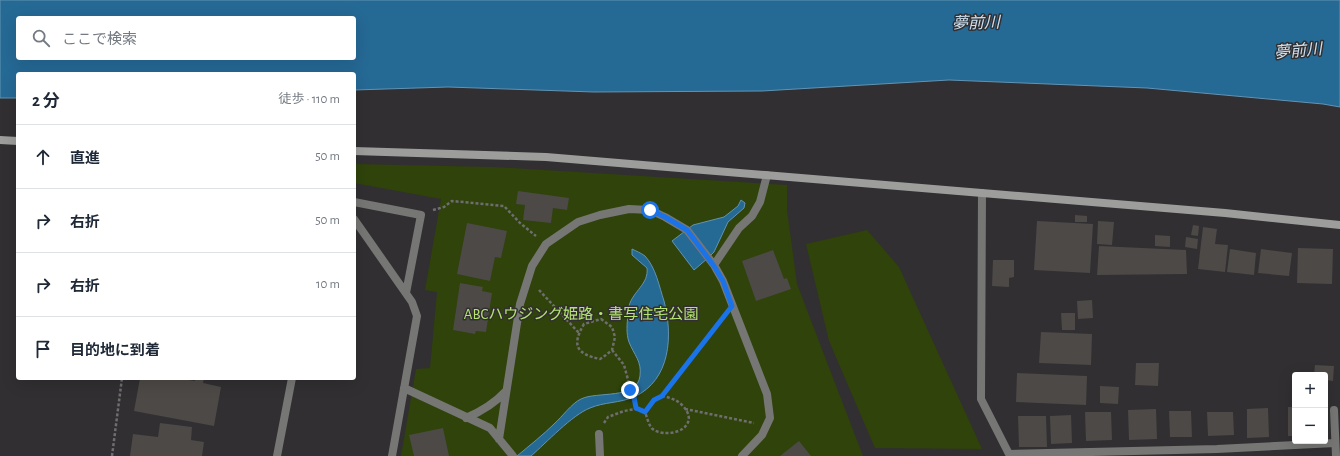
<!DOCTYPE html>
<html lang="ja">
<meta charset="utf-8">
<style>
:root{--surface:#fff;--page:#f6f6f7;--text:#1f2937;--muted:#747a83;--line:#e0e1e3}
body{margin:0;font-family:"Alegreya Sans","Noto Sans JP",sans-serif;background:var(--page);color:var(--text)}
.controls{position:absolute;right:12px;bottom:12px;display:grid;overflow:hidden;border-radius:4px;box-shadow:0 4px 16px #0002}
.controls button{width:36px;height:36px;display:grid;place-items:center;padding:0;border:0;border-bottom:1px solid var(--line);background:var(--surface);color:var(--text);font:20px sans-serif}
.stop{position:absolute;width:12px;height:12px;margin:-9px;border:3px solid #1a73e8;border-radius:50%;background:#fff}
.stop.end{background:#1a73e8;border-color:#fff;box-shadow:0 1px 4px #0008}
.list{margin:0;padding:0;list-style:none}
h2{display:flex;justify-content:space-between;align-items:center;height:52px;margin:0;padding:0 16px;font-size:17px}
h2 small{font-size:13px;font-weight:400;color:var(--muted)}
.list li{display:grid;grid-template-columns:26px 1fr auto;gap:12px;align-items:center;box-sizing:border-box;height:64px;padding:0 16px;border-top:1px solid var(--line)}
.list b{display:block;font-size:15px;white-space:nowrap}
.list em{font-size:13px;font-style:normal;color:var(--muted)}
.icon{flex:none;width:22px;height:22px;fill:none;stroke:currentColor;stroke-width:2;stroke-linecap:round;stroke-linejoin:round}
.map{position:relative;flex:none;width:1340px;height:456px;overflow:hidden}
.search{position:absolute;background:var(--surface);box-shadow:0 4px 16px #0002;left:16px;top:16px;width:340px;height:44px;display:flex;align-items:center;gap:10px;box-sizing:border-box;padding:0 14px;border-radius:4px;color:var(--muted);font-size:15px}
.panel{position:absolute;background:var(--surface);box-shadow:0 4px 16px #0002;left:16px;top:72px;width:340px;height:308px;border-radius:4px}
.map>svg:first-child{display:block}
.green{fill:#2f430b}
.water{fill:#256995;stroke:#6393b2;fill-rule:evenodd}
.building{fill:#4c4947}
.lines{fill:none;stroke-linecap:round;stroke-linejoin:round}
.path{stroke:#6f6d6f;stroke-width:2.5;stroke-dasharray:3 2;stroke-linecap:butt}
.lane{stroke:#767675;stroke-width:8}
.street{stroke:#767675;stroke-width:8}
.secondary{stroke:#9d9e9b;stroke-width:8}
.route{stroke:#1a73e8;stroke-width:5}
.labels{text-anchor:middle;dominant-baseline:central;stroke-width:3;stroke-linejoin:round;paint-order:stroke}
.park-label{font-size:15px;fill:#b6e372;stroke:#312f31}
.water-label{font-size:16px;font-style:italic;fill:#cce0ef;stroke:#312f31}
</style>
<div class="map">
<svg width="1340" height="456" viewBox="0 0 1340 456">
<rect width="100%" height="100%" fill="#312f31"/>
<path class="green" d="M354,164L494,167L787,185V210L797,284L863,456H401L416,369L430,368L437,292L425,290L441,199L354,183Z
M867,230L899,267L982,449L875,448L829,341L806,244Z"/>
<path class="water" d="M0,0H1340V107L1323,104L1147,88L949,80L762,91L594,92L448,87L354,90V74H18V98H0ZM18,18H354V58H18Z
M741,200L745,203L744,208L728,222L714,252L708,258L694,270L672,241L693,225L724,217L738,206Z
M632,249C636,251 641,253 645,256C656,268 659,286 664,301C673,335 671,380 634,397C620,403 604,402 590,408C572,415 546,443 531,456H517C530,445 543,435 554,424C562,417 572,403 581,399C597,391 637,400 640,376C642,361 634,355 629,342C626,334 627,323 628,315C628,312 628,308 629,306C633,291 649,284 647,268L632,255Z"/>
<path class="building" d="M518,191L569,198L567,210L553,208L551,223L523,220L525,205L516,204Z
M1075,215L1087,216V222H1075Z
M1037,221L1093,224L1090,273L1034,270Z
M1098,221L1114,222L1112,245L1097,244Z
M467,223L507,231L501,258L495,257L490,281L457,274Z
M1193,225L1199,226L1198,236L1191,235Z
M1203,227L1217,229L1215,244L1228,245L1225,272L1198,269Z
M1155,235L1170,236V247L1155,246Z
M1186,237L1198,239L1197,249L1185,247Z
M1099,246L1186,250L1187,274L1097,275Z
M1298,248L1333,249L1332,284L1297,283Z
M1230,249L1256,253L1254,275L1227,272Z
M1261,249L1292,253L1289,276L1258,273Z
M773,250L784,279L787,278L791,289L756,301L742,261Z
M993,260H1014V277L1009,278V287L992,286Z
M460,283L483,287L482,291L492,293L486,332L476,331L475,334L453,330Z
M1092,300L1093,318L1078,319L1077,301Z
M1061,313H1075V330H1062Z
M1041,332L1092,334L1091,365L1039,363Z
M1136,363H1159L1158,386L1135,385Z
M1315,365L1334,366L1333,381L1325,380V375H1314Z
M1017,373L1087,376L1086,405L1016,402Z
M140,378H177L195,381V378H204L203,383L221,387L214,426L134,411Z
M1100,386L1119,387L1118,404L1100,403Z
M1288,407H1295V436H1288Z
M1268,408L1269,437L1247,438V409Z
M1156,409L1157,439L1129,440L1128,410Z
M1169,411H1191L1192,437H1170Z
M1085,412H1111L1112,440L1086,441Z
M1207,412H1233L1234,435L1208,436Z
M1071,415L1072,443L1051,444L1050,416Z
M1018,416H1046L1047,447H1019Z
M160,423L192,427L191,440L204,442L202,456H130L133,434L158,437Z
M443,428L449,456H414L409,435Z
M799,441L811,456H780Z"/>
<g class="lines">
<path class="path" d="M433,210L444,207L452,201L504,206L520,223L536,236
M539,290L579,333
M601,319L612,327L615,337L612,350L606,355L600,359C577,354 571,346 584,324Z
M612,350L624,365L636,409
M662,396C669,397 677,400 682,405C698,421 683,434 665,433C661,433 653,431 651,427C648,423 647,417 645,412L654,400L662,396L723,317
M685,409L754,423
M604,423L608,417L624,411L636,409L645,412
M112,456L122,378"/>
<path class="lane" d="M354,202L421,215L406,293
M354,219L412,302L417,316L392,456
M714,265L739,228L752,216L760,202L767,175
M404,388L490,428L513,456
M466,418C482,411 494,404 505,392
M599,434L600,456
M499,439L520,304L532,266L546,244L578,222L600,215L629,209L650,210L665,217L687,230L714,265L723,281L767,394L770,418L762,435L742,456
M277,456L292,378"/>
<path class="street" d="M982,193L981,399L1009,454L1217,449L1335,443
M1334,410L1336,456"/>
<path class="secondary" d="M0,140L18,141
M354,151L546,157L1225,213L1340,225"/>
</g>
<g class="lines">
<path class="route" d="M630,390L634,397L636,408L645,412L654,400L662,396L732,306L723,281L714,266L687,230L665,217L650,210"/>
</g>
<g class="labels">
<g class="park-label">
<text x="581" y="314">ABCハウジング姫路・書写住宅公園</text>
</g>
<g class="water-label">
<text transform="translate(976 23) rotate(-1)">夢前川</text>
<text transform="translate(1298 51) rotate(-5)">夢前川</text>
</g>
</g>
</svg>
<div class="controls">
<button>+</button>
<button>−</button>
</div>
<div class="stop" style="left:650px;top:210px"></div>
<div class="stop end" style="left:630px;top:390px"></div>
<div class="search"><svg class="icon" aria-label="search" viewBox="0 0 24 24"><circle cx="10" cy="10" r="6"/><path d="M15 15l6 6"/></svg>ここで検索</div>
<section class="panel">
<h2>2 分<small>徒歩 · 110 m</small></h2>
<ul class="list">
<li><svg class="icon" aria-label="ahead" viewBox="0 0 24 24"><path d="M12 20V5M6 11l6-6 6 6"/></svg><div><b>直進</b></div><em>50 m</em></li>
<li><svg class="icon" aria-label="right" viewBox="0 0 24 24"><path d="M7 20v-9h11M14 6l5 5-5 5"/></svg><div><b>右折</b></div><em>50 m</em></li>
<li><svg class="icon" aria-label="right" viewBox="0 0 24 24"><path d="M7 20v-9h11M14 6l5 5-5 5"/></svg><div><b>右折</b></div><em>10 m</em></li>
<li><svg class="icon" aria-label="arrive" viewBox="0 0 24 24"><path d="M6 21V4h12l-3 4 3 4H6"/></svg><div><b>目的地に到着</b></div></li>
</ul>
</section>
</div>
